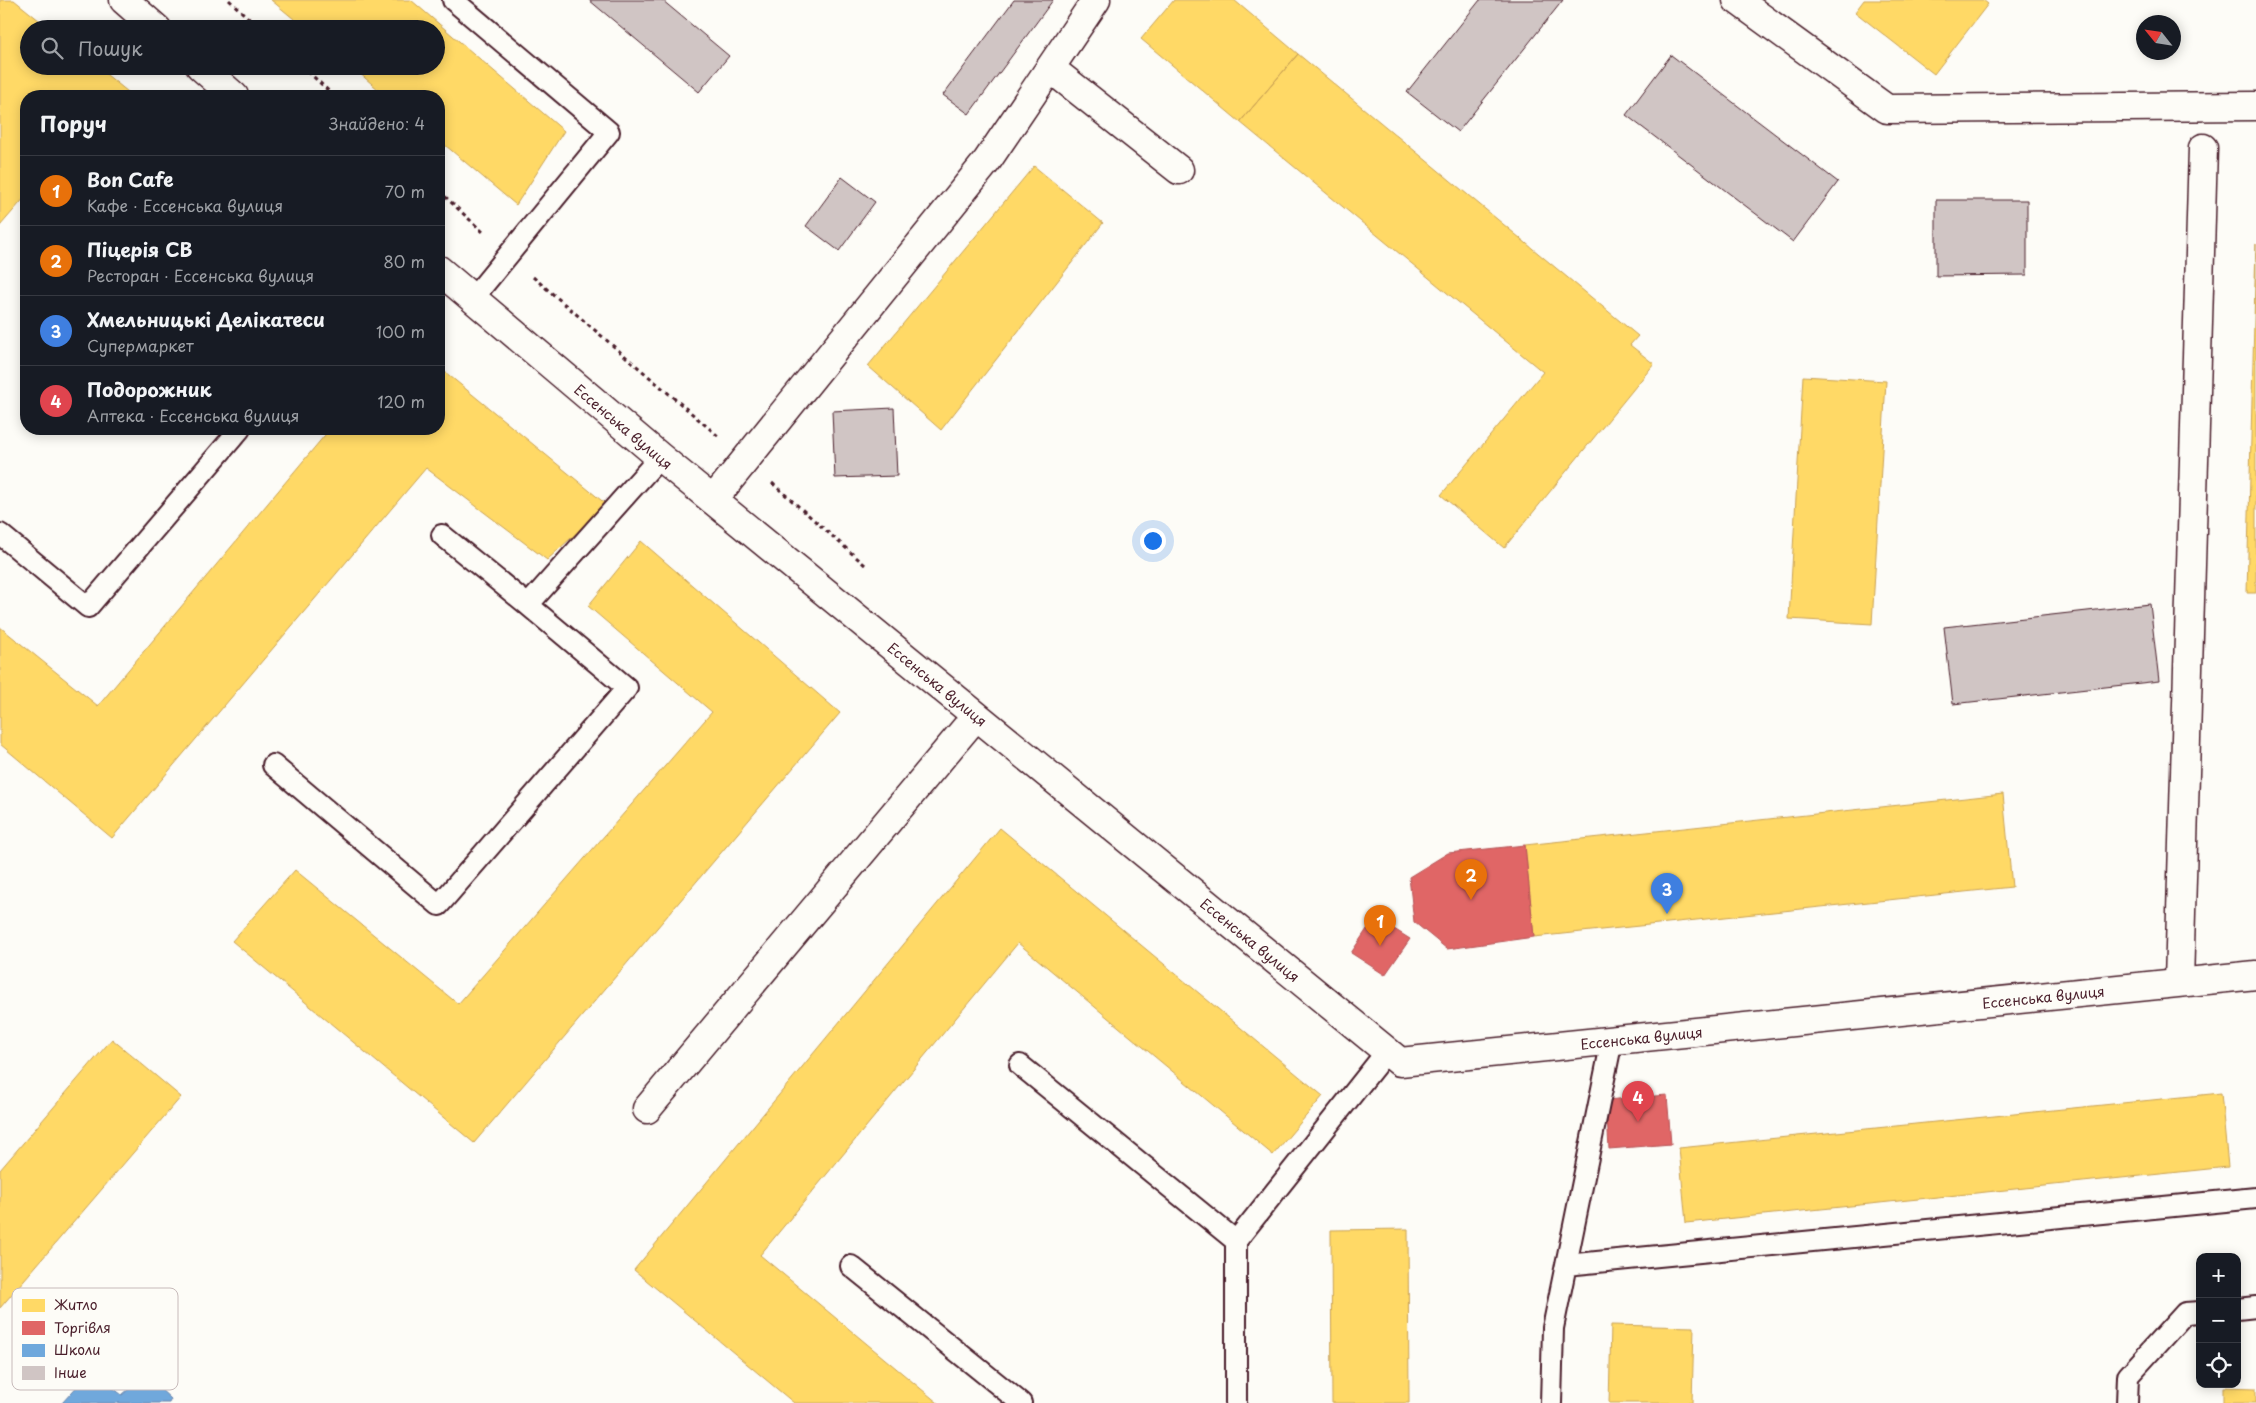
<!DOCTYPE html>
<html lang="uk">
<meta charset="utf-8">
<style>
:root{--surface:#171b24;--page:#242831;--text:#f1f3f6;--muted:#9ea1a6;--line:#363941;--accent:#c8321e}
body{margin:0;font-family:"Playpen Sans",sans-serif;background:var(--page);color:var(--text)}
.controls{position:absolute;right:15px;bottom:15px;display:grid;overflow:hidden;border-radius:10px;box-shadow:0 2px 12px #0003}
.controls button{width:45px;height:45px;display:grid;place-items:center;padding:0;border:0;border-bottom:1px solid var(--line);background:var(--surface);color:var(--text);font:25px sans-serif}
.compass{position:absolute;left:2136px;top:15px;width:45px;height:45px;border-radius:50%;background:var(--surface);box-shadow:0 2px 12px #0003;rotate:300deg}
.you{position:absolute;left:1152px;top:540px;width:18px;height:18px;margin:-12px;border:4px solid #fff;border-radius:50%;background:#1a73e8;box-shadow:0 0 0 8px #1a73e833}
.badge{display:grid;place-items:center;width:32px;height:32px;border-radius:50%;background:var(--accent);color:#fff;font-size:16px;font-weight:700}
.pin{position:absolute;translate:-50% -41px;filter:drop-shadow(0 1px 2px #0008)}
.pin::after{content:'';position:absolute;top:26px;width:18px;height:15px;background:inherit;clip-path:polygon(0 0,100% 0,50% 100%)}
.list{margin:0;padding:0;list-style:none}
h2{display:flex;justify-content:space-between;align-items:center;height:65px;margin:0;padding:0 20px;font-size:21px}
h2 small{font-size:16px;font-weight:400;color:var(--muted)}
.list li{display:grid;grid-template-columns:32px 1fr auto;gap:15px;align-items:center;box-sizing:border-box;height:70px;padding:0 20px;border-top:1px solid var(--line)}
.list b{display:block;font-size:19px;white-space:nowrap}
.list p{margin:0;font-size:16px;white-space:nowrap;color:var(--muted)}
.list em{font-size:16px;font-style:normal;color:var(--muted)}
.icon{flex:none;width:28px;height:28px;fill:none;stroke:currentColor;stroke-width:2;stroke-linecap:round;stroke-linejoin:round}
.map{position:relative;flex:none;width:2256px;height:1403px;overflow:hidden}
.search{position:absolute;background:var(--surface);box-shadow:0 2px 12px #0003;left:20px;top:20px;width:425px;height:55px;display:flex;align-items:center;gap:12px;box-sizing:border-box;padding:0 18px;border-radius:28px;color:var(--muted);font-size:19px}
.panel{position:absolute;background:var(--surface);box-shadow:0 2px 12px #0003;left:20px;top:90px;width:425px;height:345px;border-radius:20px}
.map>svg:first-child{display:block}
.homes{fill:#ffd966;stroke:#c9a154}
.shops{fill:#e06666;stroke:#b35154}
.schools{fill:#6fa8dc;stroke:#647fa7}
.building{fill:#d0c5c4;stroke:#4a1f2b}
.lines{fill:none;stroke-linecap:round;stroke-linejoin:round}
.lane-casing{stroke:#4a1f2b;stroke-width:24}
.street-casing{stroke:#4a1f2b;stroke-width:31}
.secondary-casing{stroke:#4a1f2b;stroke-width:31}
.path{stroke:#4a1f2b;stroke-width:3;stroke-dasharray:4 4;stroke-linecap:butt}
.lane{stroke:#fdfcf7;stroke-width:20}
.street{stroke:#fdfcf7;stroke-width:28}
.secondary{stroke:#fdfcf7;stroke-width:28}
.labels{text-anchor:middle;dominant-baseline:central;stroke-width:5;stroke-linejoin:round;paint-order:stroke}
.street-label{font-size:14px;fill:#4a1f2b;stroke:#fdfcf7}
.key{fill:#fdfcf7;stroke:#c7baba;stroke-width:1}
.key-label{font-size:14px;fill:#4a1f2b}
</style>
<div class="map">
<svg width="2256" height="1403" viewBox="0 0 2256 1403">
<rect width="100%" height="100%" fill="#fdfcf7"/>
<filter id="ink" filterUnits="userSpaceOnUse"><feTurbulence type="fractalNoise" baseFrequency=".02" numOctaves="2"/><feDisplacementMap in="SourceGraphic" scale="10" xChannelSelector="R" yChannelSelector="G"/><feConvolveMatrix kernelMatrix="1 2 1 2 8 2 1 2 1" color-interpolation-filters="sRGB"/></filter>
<g filter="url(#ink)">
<path class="homes" d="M0,0H14L50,29H29V66H96L133,96H26V196L0,226Z
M271,0H411L564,131L516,205L439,140V96H386L351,66H436V29H306Z
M1174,0H1234L1298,54L1240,122L1141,39Z
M1864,0H1983L1988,4L1934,74L1855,12Z
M1298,54L1638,336L1630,345L1654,364L1504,548L1441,495L1543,372L1240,122Z
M1034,166L1103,223L941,430L868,366Z
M2256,244V593H2247Z
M439,367L607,505L547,560L426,468L112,838L0,744V627L98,706L330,429H439Z
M1803,376L1886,381L1872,624L1789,619Z
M641,541L840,713L474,1143L232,941L295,870L458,1004L712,712L588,606Z
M2003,794L2012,887L1534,937L1525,845Z
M1000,828L1323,1096L1273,1155L1018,943L760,1255L938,1403H794L634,1270Z
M112,1039L181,1097L0,1308V1170Z
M2221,1093L2228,1167L1686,1223L1679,1148Z
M1408,1229L1409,1403H1332L1331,1230Z
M1611,1325L1694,1327L1692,1403H1609Z
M2223,1387L2256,1388V1403H2223Z"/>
<path class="shops" d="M1525,845L1534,937L1447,949L1414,922L1409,877L1448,853Z
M1375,917L1410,939L1385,975L1351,953Z
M1667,1095L1671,1144L1609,1149L1606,1100Z"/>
<path class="schools" d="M91,1371L122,1395L145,1375L171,1399L169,1403H62Z"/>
<path class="building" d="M589,0H662L729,56L699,92Z
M1014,0H1053L969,114L943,95Z
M1480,0H1563L1458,132L1407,92Z
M1671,55L1838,182L1793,242L1626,115Z
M842,177L875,202L839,251L806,226Z
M1936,200H2027V275L1936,276Z
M894,408L897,476L835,478L832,411Z
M2150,604L2159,681L1953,704L1944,627Z"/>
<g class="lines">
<g class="lane-casing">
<path id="lane" d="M453,0L609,132L473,298
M0,534L88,607L240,429
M442,535L528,605
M273,765L439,905L627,688L528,605L660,457
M1020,1065L1236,1241L1387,1051
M1236,1241V1403
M1566,1265L2256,1198
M851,1266L1021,1403
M2237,1309L2256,1307
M1551,1403L1553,1328L1612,1040
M2127,1403L2128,1376L2185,1313L2200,1312"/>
</g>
<g class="street-casing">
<path id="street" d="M1737,0L1887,109L2256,106
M1050,68L1179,170
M713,500L987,161L1096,0
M2179,982L2203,148
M647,1109L976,716"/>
</g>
<g class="secondary-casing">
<g id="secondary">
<path d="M124,0L157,29"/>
<path d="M200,66L234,96"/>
<path id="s1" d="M439,270L660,457L1400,1062L2256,975"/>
</g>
</g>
<path class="path" d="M229,0L260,29
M302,66L334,96
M439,191L484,233
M533,277L718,436
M772,483L865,565"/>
<use href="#lane" class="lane"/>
<use href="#street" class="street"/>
<use href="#secondary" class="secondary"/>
</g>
</g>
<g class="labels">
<g class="street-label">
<text stroke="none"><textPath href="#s1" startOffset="242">Ессенська вулиця</textPath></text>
<text stroke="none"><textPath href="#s1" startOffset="648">Ессенська вулиця</textPath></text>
<text stroke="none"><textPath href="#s1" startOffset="1052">Ессенська вулиця</textPath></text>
<text stroke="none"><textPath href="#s1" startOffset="1892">Ессенська вулиця</textPath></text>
<text stroke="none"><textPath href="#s1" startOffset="1488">Ессенська вулиця</textPath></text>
</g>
</g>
<rect x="12" y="1288" width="166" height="102" rx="8" class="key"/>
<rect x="22" y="1299" width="23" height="13" fill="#ffd966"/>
<rect x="22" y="1321" width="23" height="14" fill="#e06666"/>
<rect x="22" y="1344" width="23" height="13" fill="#6fa8dc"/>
<rect x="22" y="1366" width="23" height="14" fill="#d0c5c4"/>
<g class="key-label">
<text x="54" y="1310">Житло</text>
<text x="54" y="1333">Торгівля</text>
<text x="54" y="1355">Школи</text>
<text x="54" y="1378">Інше</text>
</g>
</svg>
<div class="controls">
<button>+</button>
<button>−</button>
<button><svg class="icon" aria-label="locate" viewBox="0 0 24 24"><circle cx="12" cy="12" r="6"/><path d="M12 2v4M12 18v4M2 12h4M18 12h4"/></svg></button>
</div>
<svg class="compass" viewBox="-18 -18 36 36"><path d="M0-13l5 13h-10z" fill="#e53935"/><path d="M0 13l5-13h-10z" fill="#9ea1a6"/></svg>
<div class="you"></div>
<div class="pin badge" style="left:1380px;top:946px;background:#e8710a">1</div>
<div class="pin badge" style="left:1471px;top:900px;background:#e8710a">2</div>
<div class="pin badge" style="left:1667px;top:914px;background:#3f7fe0">3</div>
<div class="pin badge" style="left:1638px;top:1122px;background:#e0444e">4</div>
<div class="search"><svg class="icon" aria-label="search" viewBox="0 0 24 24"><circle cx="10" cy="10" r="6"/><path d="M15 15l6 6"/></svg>Пошук</div>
<section class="panel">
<h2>Поруч<small>Знайдено: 4</small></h2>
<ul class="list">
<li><span class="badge" style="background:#e8710a">1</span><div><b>Bon Cafe</b><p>Кафе · Ессенська вулиця</p></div><em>70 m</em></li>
<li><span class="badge" style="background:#e8710a">2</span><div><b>Піцерія СВ</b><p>Ресторан · Ессенська вулиця</p></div><em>80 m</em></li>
<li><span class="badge" style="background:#3f7fe0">3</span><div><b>Хмельницькі Делікатеси</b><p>Супермаркет</p></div><em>100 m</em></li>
<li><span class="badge" style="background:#e0444e">4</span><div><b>Подорожник</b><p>Аптека · Ессенська вулиця</p></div><em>120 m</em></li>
</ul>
</section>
</div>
